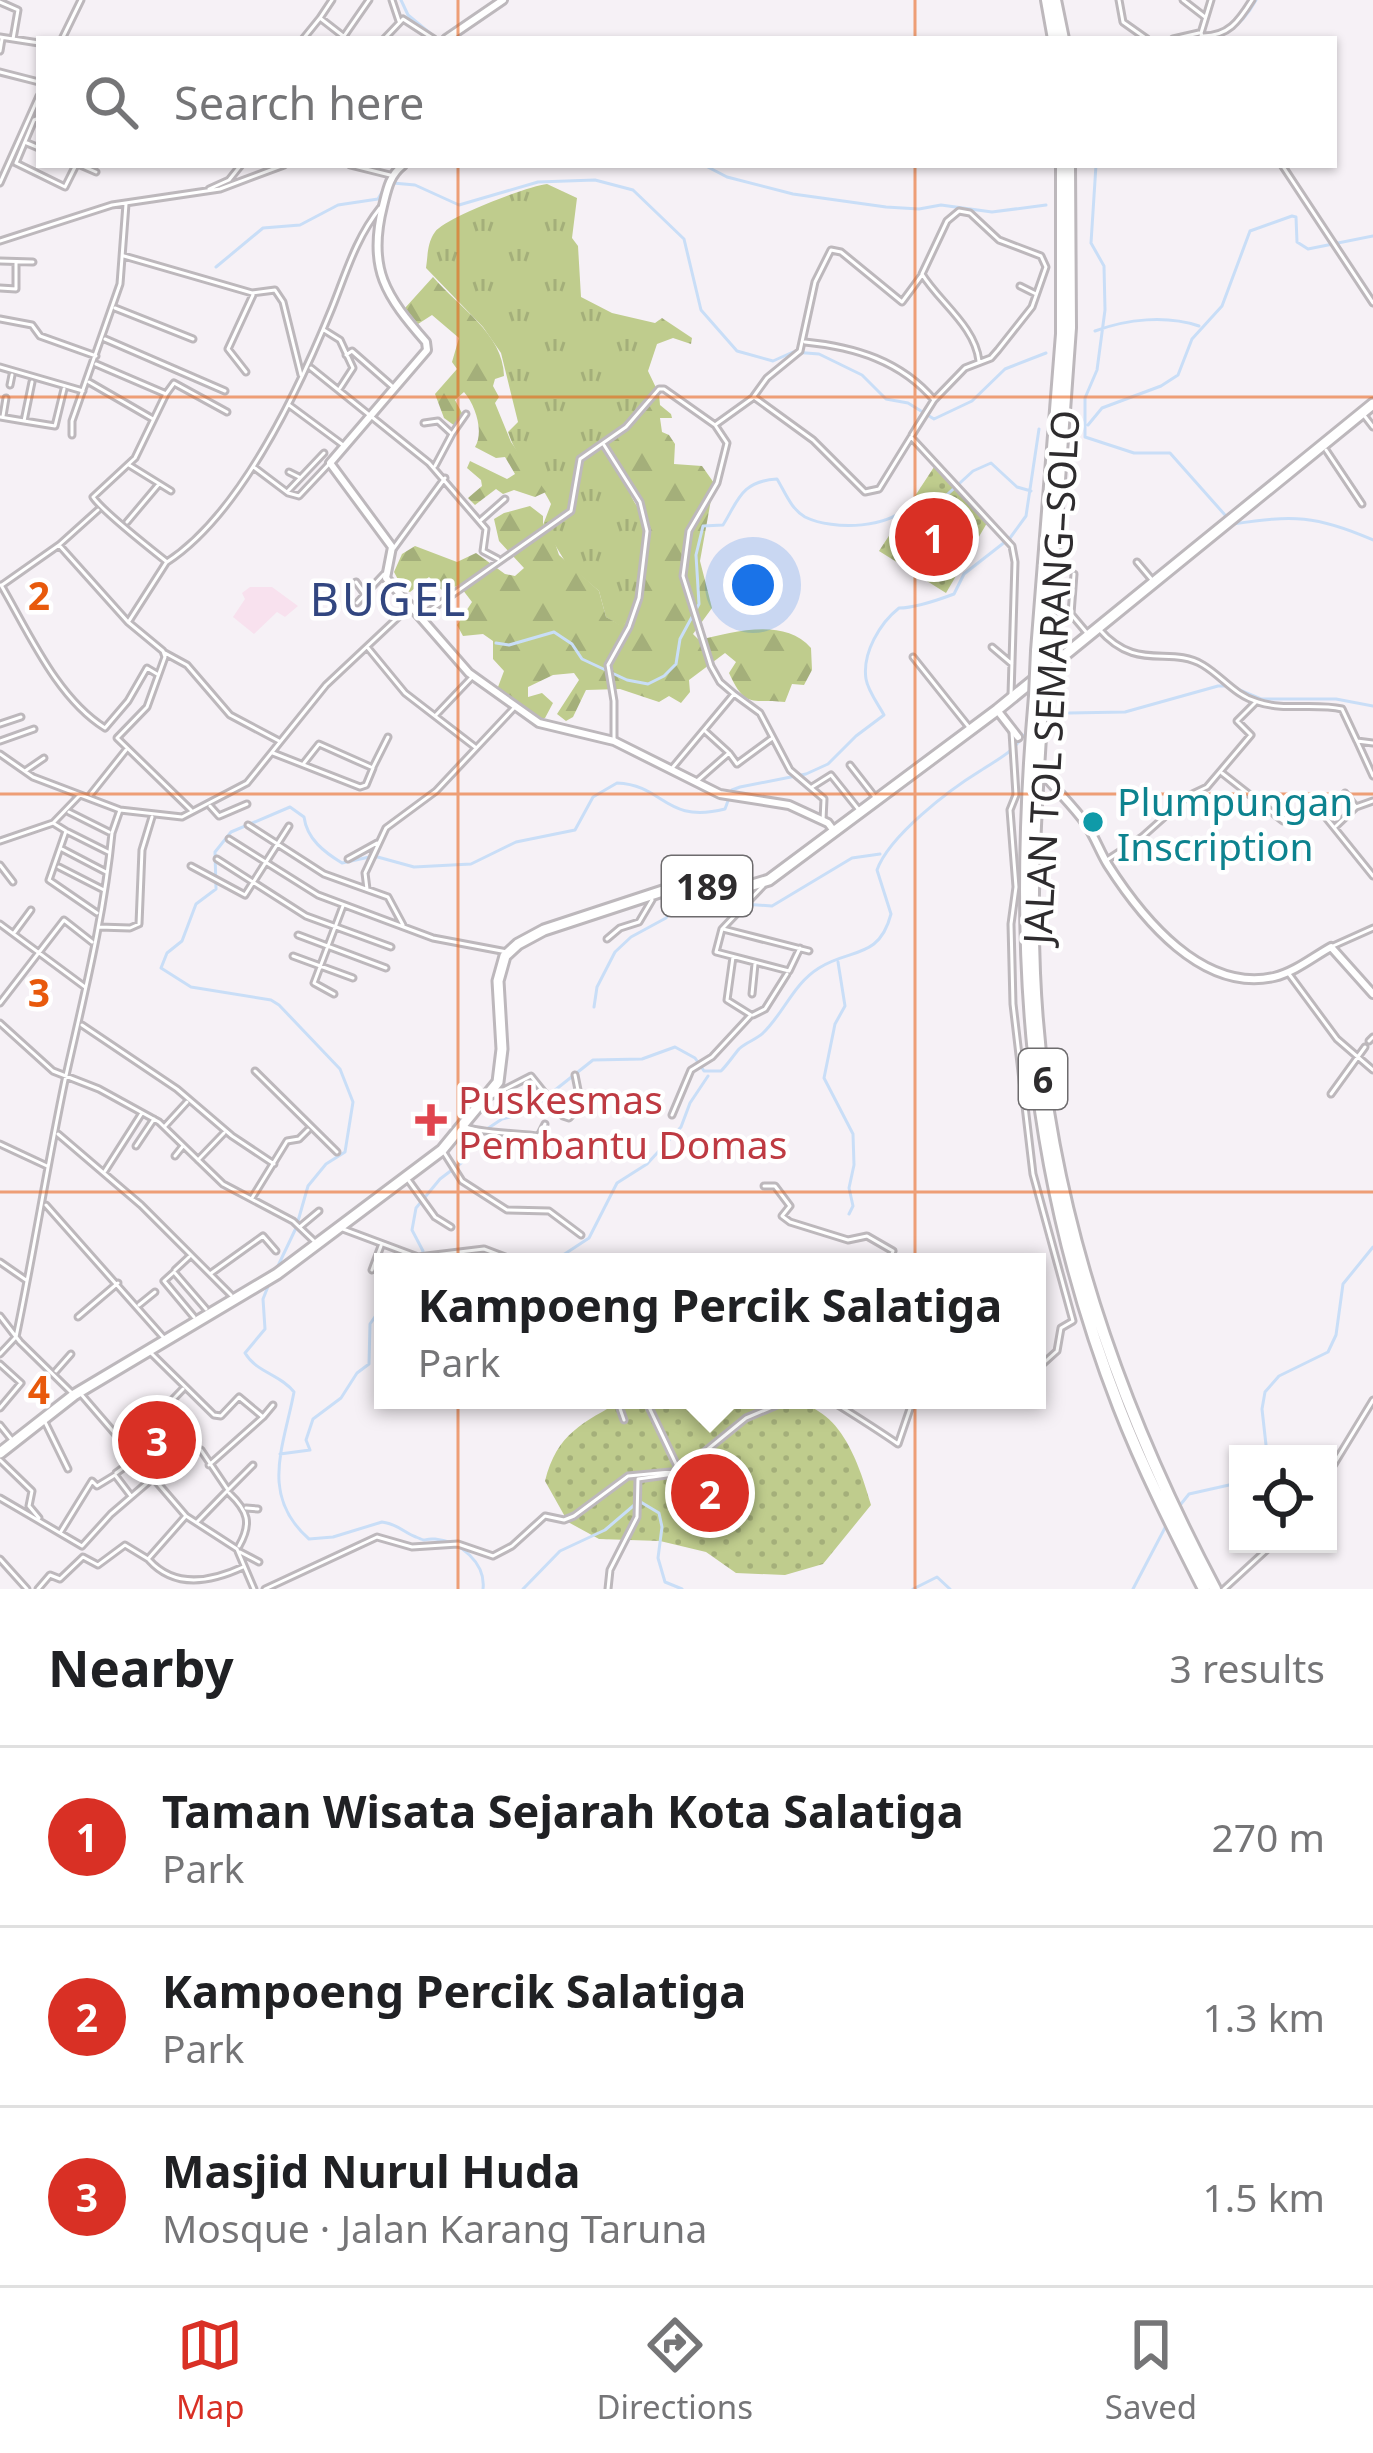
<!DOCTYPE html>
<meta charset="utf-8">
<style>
:root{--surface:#fff;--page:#f2f2f2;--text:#202124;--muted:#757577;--line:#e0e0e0;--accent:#d93025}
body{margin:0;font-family:"Noto Sans",sans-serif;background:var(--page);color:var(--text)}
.controls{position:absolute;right:36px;bottom:36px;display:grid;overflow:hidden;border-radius:0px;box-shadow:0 3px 9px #0004}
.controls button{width:108px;height:108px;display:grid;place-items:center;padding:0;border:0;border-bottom:3px solid var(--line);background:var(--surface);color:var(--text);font:60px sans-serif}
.you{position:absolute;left:753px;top:585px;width:42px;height:42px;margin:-30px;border:9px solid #fff;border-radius:50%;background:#1a73e8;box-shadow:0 0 0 18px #1a73e833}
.badge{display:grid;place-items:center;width:78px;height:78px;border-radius:50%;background:var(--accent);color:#fff;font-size:39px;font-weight:700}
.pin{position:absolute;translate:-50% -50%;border:6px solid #fff;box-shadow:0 3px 12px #0006}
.popup{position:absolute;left:374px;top:1253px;width:672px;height:156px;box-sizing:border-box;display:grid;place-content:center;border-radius:0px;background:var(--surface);filter:drop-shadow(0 3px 9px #0005);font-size:39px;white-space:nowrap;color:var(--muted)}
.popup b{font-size:45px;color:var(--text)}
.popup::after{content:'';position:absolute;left:50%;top:100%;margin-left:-24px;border:24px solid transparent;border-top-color:var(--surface)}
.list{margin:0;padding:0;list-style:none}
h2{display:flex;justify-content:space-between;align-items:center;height:156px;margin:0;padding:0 48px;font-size:51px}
h2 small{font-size:39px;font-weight:400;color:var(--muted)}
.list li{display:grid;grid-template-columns:78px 1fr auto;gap:36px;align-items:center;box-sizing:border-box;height:180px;padding:0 48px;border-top:3px solid var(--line)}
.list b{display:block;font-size:45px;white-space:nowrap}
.list p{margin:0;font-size:39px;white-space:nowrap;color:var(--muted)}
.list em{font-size:39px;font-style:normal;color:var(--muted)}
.icon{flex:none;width:66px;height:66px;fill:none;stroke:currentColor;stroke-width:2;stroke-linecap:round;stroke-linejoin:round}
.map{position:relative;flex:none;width:1373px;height:1589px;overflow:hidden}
.search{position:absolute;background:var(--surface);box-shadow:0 3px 9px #0004;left:36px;right:36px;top:36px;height:132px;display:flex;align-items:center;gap:30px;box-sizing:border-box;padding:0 42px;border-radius:0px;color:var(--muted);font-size:45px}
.sheet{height:696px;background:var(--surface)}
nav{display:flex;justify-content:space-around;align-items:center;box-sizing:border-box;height:168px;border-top:3px solid var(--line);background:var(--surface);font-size:33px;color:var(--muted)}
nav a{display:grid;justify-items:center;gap:6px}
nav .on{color:var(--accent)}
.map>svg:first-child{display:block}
.education{fill:#f8e1ee}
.grass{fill:url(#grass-tufts)}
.forest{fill:url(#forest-firs)}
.park{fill:url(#park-dots)}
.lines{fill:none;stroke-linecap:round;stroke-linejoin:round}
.stream{stroke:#c9def7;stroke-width:3}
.minor-casing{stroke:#bdb8bc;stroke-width:9}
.tertiary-casing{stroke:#bdb8bc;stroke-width:12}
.primary-casing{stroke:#bdb8bc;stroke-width:15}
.motorway-casing{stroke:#bdb8bc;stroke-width:16}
.minor{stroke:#fff;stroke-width:3}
.tertiary{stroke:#fff;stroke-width:6}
.primary{stroke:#fff;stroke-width:9}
.motorway{stroke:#fff;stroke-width:10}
.motorway-bridge-casing{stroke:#bdb8bc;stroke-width:16;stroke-linecap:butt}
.motorway-bridge{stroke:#fff;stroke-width:10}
.grid{fill:none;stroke:#e8590c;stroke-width:3;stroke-opacity:0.55}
.culture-dot{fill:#0f9aa8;stroke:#fff;stroke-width:4.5}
.health-dot{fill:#e0444e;stroke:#fff;stroke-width:4.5}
.labels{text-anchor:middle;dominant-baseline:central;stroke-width:9;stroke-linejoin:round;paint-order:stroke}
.shield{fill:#fff;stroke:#6d6b6d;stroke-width:3}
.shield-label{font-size:36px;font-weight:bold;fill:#2e2c2e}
.street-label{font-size:39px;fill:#2e2c2e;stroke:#fff}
.culture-label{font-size:39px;fill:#0d838f;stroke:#fff;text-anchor:start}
.health-label{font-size:39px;fill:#be3a42;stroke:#fff;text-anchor:start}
.quarter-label{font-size:45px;letter-spacing:3px;fill:#324680;stroke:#fff}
.grid-label{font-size:39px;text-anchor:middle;font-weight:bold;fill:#e8590c;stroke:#fff;stroke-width:9;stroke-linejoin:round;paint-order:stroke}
</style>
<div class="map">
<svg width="1373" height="1589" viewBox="0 0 1373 1589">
<defs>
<pattern id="grass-tufts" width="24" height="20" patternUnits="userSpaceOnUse" patternTransform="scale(3)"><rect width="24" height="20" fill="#bfcc8d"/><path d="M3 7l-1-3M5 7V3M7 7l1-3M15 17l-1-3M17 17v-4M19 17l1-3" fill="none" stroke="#a4af7a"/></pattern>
<pattern id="forest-firs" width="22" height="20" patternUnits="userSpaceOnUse" patternTransform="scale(3)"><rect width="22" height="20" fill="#bfcc8d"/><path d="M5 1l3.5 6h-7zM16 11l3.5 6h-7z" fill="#a4af7a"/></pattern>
<pattern id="park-dots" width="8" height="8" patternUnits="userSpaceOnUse" patternTransform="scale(3)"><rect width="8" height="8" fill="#bfcc8d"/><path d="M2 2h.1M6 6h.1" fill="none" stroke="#a4af7a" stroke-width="1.8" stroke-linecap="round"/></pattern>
</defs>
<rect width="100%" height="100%" fill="#f6f1f6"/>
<path class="education" d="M250,587H272L298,606L285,617L277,612L254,634L233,617L245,599L242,593Z"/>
<path class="grass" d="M547,184L577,198L572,238L578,246L581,297L612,313L655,323L662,318L692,338L691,344L673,338L657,344L648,371L659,394L614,439C619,456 622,476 630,493C633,502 640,509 643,518C653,548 643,604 622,627L606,617L599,591L566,563L543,525L551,504C539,479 516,458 508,432L518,422L501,353L483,327L426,268C428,255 427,243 435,232C445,218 528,186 547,184Z"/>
<path class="forest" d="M433,277C458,307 503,333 504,376L495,379L493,386L499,397L495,403L511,442L546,492L535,497L514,490L503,494L496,489L475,505L468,498L482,486L481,480L467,468L470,461L507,479L515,474L505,457L496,458L475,447C484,432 476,406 464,392L455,400L463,415L462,426H455L444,418L435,394L457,369L452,362L459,338L432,315L418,324L405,308Z
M659,394L660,405L671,414L672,418H660L662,432L669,435L675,444L674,464L702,466L714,483L700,561L712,608L693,634L699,640C733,632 784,617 811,648L812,670L804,685L792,684L785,702C752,698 746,710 729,673L736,662L725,653L689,680L690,692L681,703L669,696L659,702L620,689L586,690L573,717L566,721L557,714L579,680L574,673L553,675L528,687V697L542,693L553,703L545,718L534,719L498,687L504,671L493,659V641L483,634L463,636L457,625L472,602L459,585L444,592L429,577L410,592L403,589L394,572L402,554L415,546L457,562L476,553L505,574L515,576L524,568L499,541L494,519L504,513L530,506L543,516V525L553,537L559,555L599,591L606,617L622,626C644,603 654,544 641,514C632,493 616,475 606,455L614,438Z"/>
<path class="park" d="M934,467L987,523L946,593L879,551Z
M623,1400C644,1401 668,1407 688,1405C797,1396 837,1383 871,1505L823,1564L785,1575L736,1573L706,1552L660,1541L599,1539L568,1522L545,1481C557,1433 583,1423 623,1400Z"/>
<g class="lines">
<path class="stream" d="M401,0L408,15L437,39
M1190,36C1223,39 1240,29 1256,0
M704,165L727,177L793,194L886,207L919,209L941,205L992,212L1046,205
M1096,165L1091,243L1104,266L1105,310L1097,370L1085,398V437L1134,453H1170L1233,524C1293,515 1316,515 1373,540
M393,183L415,185L459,205L538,182L595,180L633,190L684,239L701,310L737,351L773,361L793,352L819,354L862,375L886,399L908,403L934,419L972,401L1005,369L1046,353
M216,267L263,228L300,225L338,205L378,199L385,187
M1095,331C1127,319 1166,315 1199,326
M1088,425L1102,408L1161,386L1178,375L1192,339L1222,306L1250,231L1292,216L1296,217L1297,242L1308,249L1373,236
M496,643L509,645L554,632L572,644L582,659L627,680L648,684L664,676L676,664L680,639L699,604L696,555L703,526L723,525C738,501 741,481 777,479C785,492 791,509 805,517C834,531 892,529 911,502L926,514L973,471L991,463L1017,487L1031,491
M1069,713L1125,712L1218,686H1230L1261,699H1336L1373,706
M838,962L845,1006L835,1024L824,1078L853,1134L854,1165L849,1188L853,1206L849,1214
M594,1007L597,987L615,952L631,937L666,918L680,898L688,895L717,902L772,906L852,858L880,854
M554,1261L589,1238L617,1183L647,1164L681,1127L690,1103L708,1076
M419,1262L423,1251L412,1230L416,1208L440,1179L465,1160L475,1137L502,1119L526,1113L593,1060L642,1059L675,1047L695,1058L704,1071H721C728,1064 733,1056 739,1049C746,1042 756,1040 763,1033C784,1013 793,984 819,968C850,948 879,960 891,914L877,870C889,836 949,790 980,771C998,759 1011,754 1024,735
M276,1270L296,1228L308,1186L326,1164L345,1152L353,1102L340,1069L279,1005L271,1000L191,987L161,968L167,953L182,941L196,904L216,889L215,852L231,832L290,807L304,817C307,839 324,852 342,863L374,856L414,867L471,864L516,842L575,830L593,797L617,783C665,785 664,824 725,809L732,790L740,787L806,774L828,764L856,736L884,715C878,704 868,691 866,679C862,653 880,623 899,608C915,608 938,600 954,594L964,574L1010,538L1026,516L1039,429
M269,1284L263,1299L265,1329L245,1353C257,1373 280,1374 294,1392C284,1446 259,1495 309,1539L333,1537L382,1522C398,1524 403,1532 416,1537C429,1543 422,1538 435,1539C460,1541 486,1563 483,1589
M280,1454L310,1450L306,1440L313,1419L341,1398L357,1373L369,1364L370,1324L383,1305
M1267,1454L1262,1409L1265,1392L1279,1376L1328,1352L1336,1335L1343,1284L1373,1247
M1177,1509L1189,1494L1238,1483
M523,1589L560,1551L605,1530L639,1501L659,1513L662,1527L658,1558L665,1582L682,1589
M913,1589L937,1577L950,1589
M1133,1589L1168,1522"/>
<g class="minor-casing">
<path id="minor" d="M392,0L399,21
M1119,0L1123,22L1147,39
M1183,0L1205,17
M0,2L18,10L13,39
M320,18L332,0
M1201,36C1228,37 1239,21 1252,0
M0,37L39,43
M62,39L81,0
M303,39L320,18L347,39
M342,39L369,0
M384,39L403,19L434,39
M1173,39L1199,33
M1203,39L1201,33L1211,0
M0,51L2,39
M0,72L39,82
M39,118L34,120L16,163L65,187L76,165
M27,143L39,148
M80,165L96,172
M350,165L390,175
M1282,165L1373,303
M0,183L39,96
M209,189L229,180L241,165
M0,241L112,205L220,189L284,165
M124,256L252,293L275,290L283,302L301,375
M0,261L33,262
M1020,286L1036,294
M0,288L16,289V262
M115,308L193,339
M0,319L32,325L40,336L96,356
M324,330L340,340L353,368L340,388
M105,339L225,391
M805,342C855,347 901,361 934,400L912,435
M346,355L352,351L393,387
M96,364L166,394L174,383L227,412
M0,367L83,391
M311,368L429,463L486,529L483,551L498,559
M246,372L228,349L253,295
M89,382L153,419
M10,385L12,375
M166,394L135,458L93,497C102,511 152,550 167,562C242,513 299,389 332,308C346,273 356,238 380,208
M754,396L767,378L800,351L815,282L831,250L841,252L902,302L922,275
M934,400L965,368L991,358L998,350L1032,307L1046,267L1041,256L999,240L970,213L959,211L947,221L922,274C939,302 975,326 979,361
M289,405L343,445
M1363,414L1373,427
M3,416L6,398
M0,417L24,421L32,382
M24,421L55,426L64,389
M424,423L438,421L452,434L466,414
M715,425L727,443L717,483L689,531L683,576L711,666L720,682L734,694
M72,435V421L120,284L126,204
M604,445L640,502L647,531L639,598L629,627L608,665L614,701V739
M1326,450L1362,504
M129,465L171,491
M435,466L452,434
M255,468L288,493L299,496L330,463
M289,472L299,477
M288,491L324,453
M481,520L505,499
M127,522L159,484
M59,545L128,622L163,651L165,657L147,707L117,738L191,810
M394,548L445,478
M1137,562L1153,581
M1074,574L1071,614L1087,633
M356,582L364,593
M1,585C29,633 57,698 105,728L128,701L147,668L157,674
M2,585L59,545L98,510
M357,603L384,574
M422,616L571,511L580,459L626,427L659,389H664L715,425L754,397L813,440L865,492L879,489L911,437L1012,546L1015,562L1011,695
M129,621L166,563
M1099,629C1137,673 1170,645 1203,665C1223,677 1234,695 1258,702C1284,711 1315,703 1342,709L1357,741L1373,743
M992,647L1012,664
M368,648L405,693L475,747
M165,653L187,665L230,715L279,741
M913,657L968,726
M435,716L473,676
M0,724L21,717
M705,731L728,752
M1012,732L1016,795L1010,810L1016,887L1011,924L1013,1004L1033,1174L1073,1321L1061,1328L1057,1351L1037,1369
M0,741L34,729
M1357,741L1373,776
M273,753L360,787L366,785L373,768L319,744L304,763
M0,754L33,777L120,810L182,817L247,783L326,685L409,607
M850,765L875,797
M373,767L388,737
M673,767L734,694L760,713L790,770L824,799L823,820
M25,771L44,758
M1222,773L1283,821L1319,809L1373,876
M697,781L729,753L737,764L771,739
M812,787L831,775L859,810
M1345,793L1356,807L1373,801
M91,794L126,750
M210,806L219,816L247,804
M69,812L109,832
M53,823L66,831L49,880L97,913
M248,825L324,874L388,897L403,925
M1336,826L1355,808
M68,832L108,852
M229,839L318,895L433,938L507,952
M0,841L53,823L80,795
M62,849L106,872
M217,859L306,916L391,947
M348,859L377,843
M1107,860L1142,837L1188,796L1207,787L1251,735L1237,721L1256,702
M0,865L13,882
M191,866L245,895L289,826
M59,867L104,890
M763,886L722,929L716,952L789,971L800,948
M367,889L365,873L386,828L436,791L514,708
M0,924L85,987
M99,927L130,928L139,924L142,850L152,817
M723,929L809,951
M14,933L31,910
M298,935L386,968
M607,939L620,928L639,922L652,900
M1333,946L1373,928
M293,956L353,978
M1289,974L1337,1039L1373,1070
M334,994L314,983L343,906
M752,994L755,964
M0,1003L64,920L92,942
M753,1015L765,1009L787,974
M0,1023L53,1071L99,1089L159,1122L223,1184L293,1221L315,1242
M82,1025L177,1089L232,1136L274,1164
M1369,1041L1373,1037
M255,1071L337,1152
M1331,1094L1365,1047
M490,1097L531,1076L563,1116L569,1118L581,1105L575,1075
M672,1115L691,1070L712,1057L751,1015L727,1000L733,957
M165,1126L187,1102
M464,1126C475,1133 519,1133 539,1136L545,1124
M58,1134L141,1205L231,1295
M0,1144L47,1166
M136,1146L154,1119
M443,1151L462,1181L507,1210L549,1211L581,1235
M175,1156L183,1146
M198,1160L224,1133
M105,1171L142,1113
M409,1181L435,1217L451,1227
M764,1186H775L790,1206L782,1216L790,1222L848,1240L867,1236L893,1251L889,1262
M252,1198L287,1141L299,1139L308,1130
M46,1205L163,1337
M301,1226L319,1211
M343,1229L418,1257L484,1249L518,1262
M0,1262L26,1280
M175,1270L189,1257
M372,1270L381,1246
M210,1274L263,1236L276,1251
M139,1305L155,1292
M0,1316L20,1342L72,1393
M78,1317L118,1283
M194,1317L164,1281L174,1272L206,1309
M381,1330L383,1326
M16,1337C34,1251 47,1166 65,1080C83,999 104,917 112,833L120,810
M149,1351L214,1415L221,1416L239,1397L263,1417L209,1465
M0,1354L15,1338
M0,1364L21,1383L0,1408
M56,1371L71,1354
M80,1393L186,1516L237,1549L254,1589
M617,1400L624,1420
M830,1400C854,1415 875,1428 898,1444L913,1400
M263,1417L273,1405
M44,1420L68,1469
M0,1425L12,1440
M169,1443L151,1422L183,1389
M0,1460L32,1491L29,1506L39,1518
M147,1467L176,1438L201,1450L228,1490L197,1522
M116,1473L137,1458
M1328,1474L1373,1400
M229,1489L253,1465
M229,1493C248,1511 252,1523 239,1546
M0,1498L82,1546L111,1514L153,1478
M246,1508L258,1509
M60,1533L92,1481L97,1486L115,1475L131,1496
M240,1552L259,1562
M0,1559L27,1589
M149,1560C175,1589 211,1582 243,1567
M38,1589L50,1575L60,1579L83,1557L98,1565L125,1545L148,1559L185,1517
M265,1589L377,1537L412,1547L458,1544L493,1556L512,1546L545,1516L564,1520L574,1516L628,1476L681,1471L746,1418L789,1400
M608,1589L610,1570L637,1517L638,1479L674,1474L677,1466L647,1403L618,1405
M1224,1589L1273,1544"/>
</g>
<g class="tertiary-casing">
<path id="tertiary" d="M446,39L503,0
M403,165C389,176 387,190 383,206C367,269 386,296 426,342L427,350L330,463L392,547L386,578L469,673L539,723L614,741L720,794L789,805L828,823L834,831
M997,710L1018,737
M1044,775C1058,792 1074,807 1086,824C1095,837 1100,852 1108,865C1142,918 1202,993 1274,977C1295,972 1313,957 1331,947L1373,994"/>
</g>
<g class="primary-casing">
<path id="primary" d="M0,1453L74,1395L277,1274L442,1150L498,1082L502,1049L498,981L505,956L518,944L544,930L681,885L739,889L769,880L997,710L1373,404"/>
</g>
<g class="motorway-casing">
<path id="motorway" d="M1047,0L1054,39
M1055,0L1063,39
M1047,646L1070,328L1069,165
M1037,651L1062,334V165
M1043,690C1037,784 1030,878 1034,973C1043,1191 1113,1397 1215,1589
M1035,696C1013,946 1027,1170 1119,1407C1143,1469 1174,1530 1204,1589"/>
</g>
<use href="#minor" class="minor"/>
<use href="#tertiary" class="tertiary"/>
<use href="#primary" class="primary"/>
<use href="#motorway" class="motorway"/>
<g class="motorway-bridge-casing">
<path id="motorway-bridge" d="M1043,690L1047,646
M1035,696L1037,651"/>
</g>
<use href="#motorway-bridge" class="motorway-bridge"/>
</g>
<path class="grid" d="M458,0V39M915,0V39M458,165V1589M915,165V1589M0,397H1373M0,794H1373M0,1192H1373"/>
<circle class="culture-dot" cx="1093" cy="822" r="12"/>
<path class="health-dot" d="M425 1102h12v12h12v12h-12v12h-12v-12h-12v-12h12z"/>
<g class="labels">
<g class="shield">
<rect x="662" y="856" width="90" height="60" rx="9"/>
<rect x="1019" y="1049" width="48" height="60" rx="9"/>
</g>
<g class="shield-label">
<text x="707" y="886">189</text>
<text x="1043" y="1079">6</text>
</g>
<g class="street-label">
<text transform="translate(1050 677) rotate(-87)">JALAN TOL SEMARANG–SOLO</text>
</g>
<g class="culture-label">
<text x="1117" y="800">Plumpungan<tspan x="1117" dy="45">Inscription</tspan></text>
</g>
<g class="health-label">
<text x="458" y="1098">Puskesmas<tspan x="458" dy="45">Pembantu Domas</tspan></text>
</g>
<g class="quarter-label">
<text x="389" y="598">BUGEL</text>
</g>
</g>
<g class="grid-label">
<text x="39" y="610">2</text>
<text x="39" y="1007">3</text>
<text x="39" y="1404">4</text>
</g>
</svg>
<div class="controls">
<button><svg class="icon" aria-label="locate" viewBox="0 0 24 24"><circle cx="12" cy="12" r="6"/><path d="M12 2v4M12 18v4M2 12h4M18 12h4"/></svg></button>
</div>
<div class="you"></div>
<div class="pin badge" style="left:934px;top:537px">1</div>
<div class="pin badge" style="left:710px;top:1493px">2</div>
<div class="popup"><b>Kampoeng Percik Salatiga</b>Park</div>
<div class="pin badge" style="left:157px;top:1440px">3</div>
<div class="search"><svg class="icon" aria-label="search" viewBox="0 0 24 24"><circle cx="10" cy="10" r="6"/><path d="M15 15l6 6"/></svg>Search here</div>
</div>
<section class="sheet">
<h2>Nearby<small>3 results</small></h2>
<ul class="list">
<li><span class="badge">1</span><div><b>Taman Wisata Sejarah Kota Salatiga</b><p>Park</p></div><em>270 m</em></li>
<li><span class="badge">2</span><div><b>Kampoeng Percik Salatiga</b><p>Park</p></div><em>1.3 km</em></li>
<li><span class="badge">3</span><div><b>Masjid Nurul Huda</b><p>Mosque · Jalan Karang Taruna</p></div><em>1.5 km</em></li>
</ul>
</section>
<nav>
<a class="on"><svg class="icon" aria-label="map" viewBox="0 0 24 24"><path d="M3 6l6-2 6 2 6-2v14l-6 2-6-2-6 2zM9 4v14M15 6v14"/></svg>Map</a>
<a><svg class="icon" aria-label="directions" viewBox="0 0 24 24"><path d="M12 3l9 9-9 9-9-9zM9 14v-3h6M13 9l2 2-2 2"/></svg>Directions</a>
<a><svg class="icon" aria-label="saved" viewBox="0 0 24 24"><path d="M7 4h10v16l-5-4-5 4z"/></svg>Saved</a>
</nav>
